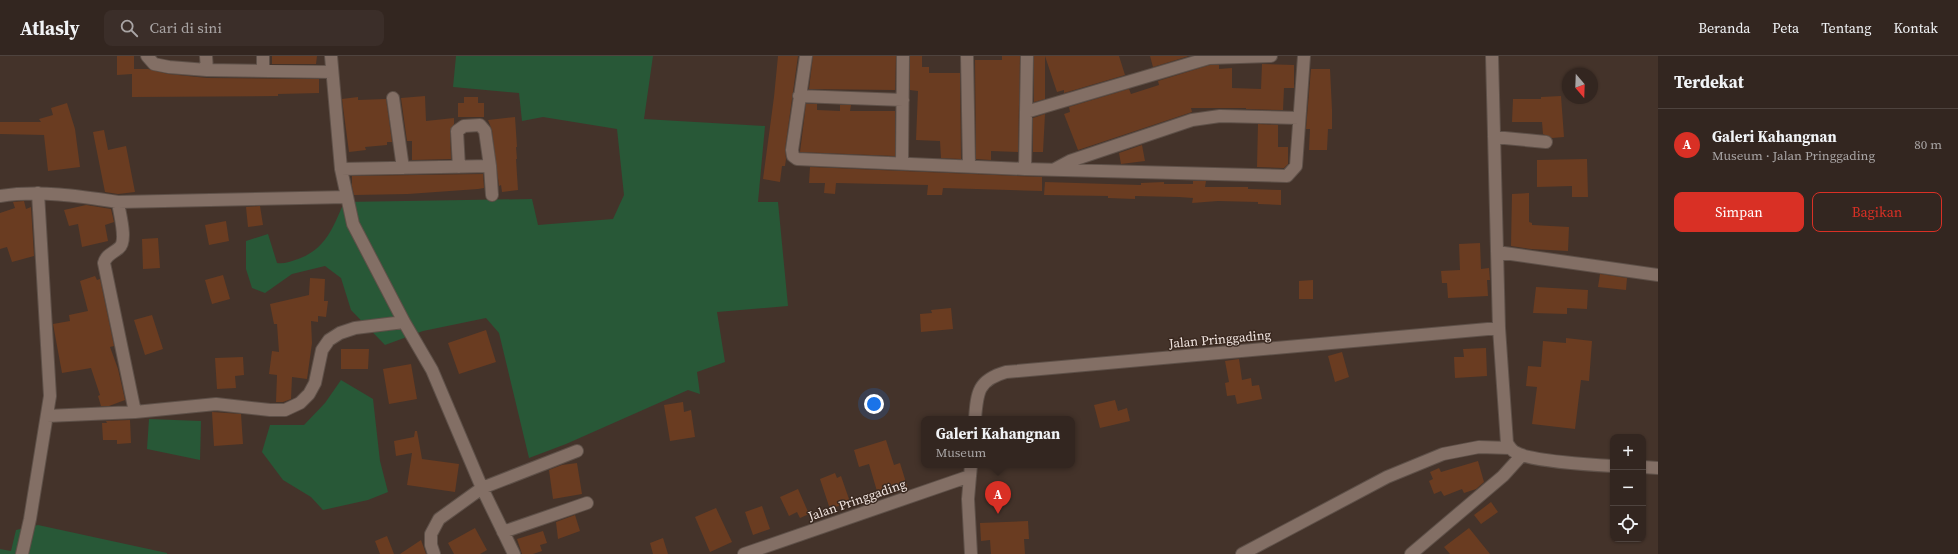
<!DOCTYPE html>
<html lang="id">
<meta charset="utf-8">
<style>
:root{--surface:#332620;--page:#3b2e29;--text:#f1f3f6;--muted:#a9a5a5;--line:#4e433e;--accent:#d93025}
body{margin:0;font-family:"Source Serif 4",serif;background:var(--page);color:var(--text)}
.controls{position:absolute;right:12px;bottom:12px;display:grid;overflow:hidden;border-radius:8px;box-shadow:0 1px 3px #0004}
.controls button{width:36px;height:36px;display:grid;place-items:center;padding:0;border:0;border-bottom:1px solid var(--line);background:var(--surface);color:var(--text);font:20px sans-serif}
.compass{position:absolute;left:1562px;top:12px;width:36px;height:36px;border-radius:50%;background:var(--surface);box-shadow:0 1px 3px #0004;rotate:161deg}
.you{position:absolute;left:874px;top:348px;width:14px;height:14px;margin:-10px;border:3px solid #fff;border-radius:50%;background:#1a73e8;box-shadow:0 0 0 6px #1a73e833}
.badge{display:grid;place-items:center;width:26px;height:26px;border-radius:50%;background:var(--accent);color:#fff;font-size:13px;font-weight:700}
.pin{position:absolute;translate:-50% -33px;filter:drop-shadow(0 1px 2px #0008)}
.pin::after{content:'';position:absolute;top:21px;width:14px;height:12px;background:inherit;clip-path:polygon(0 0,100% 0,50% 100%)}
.popup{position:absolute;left:921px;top:360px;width:154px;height:52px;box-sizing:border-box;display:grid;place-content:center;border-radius:8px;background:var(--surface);filter:drop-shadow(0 1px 3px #0005);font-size:13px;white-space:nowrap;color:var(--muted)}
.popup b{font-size:15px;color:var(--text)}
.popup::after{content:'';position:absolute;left:50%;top:100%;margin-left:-8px;border:8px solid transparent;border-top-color:var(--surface)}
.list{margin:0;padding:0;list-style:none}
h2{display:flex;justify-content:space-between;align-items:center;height:52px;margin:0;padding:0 16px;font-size:17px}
h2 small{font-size:13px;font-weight:400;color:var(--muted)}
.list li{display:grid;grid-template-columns:26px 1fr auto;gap:12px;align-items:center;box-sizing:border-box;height:72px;padding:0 16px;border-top:1px solid var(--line)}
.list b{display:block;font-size:15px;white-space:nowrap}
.list p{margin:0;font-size:13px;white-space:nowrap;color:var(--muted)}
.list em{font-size:13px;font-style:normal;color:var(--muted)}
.actions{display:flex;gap:8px;padding:12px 16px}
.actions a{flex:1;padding:9px 0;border:1px solid var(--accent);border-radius:8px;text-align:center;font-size:14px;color:var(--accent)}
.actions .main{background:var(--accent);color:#fff}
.icon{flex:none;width:22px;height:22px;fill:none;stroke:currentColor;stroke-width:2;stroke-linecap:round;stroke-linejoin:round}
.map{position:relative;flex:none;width:1658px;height:498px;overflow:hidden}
header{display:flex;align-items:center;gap:24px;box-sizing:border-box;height:56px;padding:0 20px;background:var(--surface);border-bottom:1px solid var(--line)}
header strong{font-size:19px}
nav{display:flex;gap:22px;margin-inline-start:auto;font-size:14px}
.search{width:280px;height:36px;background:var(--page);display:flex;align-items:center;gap:10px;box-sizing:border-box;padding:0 14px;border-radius:8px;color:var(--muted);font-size:15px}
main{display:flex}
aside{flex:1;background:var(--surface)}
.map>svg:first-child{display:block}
.green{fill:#285837}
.building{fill:#6a3c21}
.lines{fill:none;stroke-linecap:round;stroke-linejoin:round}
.minor-casing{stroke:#5e5048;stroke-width:14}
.minor{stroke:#836f65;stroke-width:12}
.labels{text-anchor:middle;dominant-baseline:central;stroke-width:3;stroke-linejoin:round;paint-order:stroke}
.street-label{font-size:13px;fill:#f1e5e0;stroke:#3a2920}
</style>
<header>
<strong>Atlasly</strong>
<div class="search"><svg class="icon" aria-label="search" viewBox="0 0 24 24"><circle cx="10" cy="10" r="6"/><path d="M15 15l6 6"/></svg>Cari di sini</div>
<nav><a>Beranda</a><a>Peta</a><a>Tentang</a><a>Kontak</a></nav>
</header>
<main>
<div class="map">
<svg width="1658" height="498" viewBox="0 0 1658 498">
<rect width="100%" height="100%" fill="#44332a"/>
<path class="green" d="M456,0H653L644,63L765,70L758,146H778L788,250L717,256L725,306L697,316L700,338L688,334L566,388L529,402L499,277L486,262L423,275L385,289L351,254L341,222L325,210L292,218L265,237L252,232L246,213V185L268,178L277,207C284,208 289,206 295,204C325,195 333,172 344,146L532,143L538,169L613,163L624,139L617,73L543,61L522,65L519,37L453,31Z
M341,324L373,343L380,405L388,436L368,444L323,454L311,441L283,424L262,396L270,369H304L325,347Z
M149,363L201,365L200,404L147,393Z
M38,469L167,497V498H0V493L11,495L16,474Z"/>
<path class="building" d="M117,0H134V13H148L168,18L207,22L319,23V37L278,38V40L132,41V18L117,19Z
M272,0H317L316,8H272Z
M778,0H798L785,93L786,103L785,110H782L780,126L763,123L774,41Z
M813,0H896L895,34L809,33Z
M910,0H922V11H929V17H960L961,103L941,102L940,85L916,84L918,35L910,34Z
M1002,0H1020L1018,96L991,95V104L976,103L975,4H1002Z
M1034,0H1119L1125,19L1064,37V34L1057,36L1045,0V43L1034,46Z
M1150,0H1189L1153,11Z
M1262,8L1294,9V32H1284L1283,54L1246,53V52H1191L1192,56L1078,94L1064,58L1070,56L1069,51L1129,33L1131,38L1159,29L1158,25L1210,9H1219V13L1232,12V32L1261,33Z
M1311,13H1330L1332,54V73H1328L1327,94H1309L1310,73H1306Z
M425,40L426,65L454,62V68L450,75L451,103L412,104V85H407L401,42Z
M1561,40L1564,81L1552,82L1543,78L1542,66H1512L1513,43H1541V41Z
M358,41V44L386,43L392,86H387V89L365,91L366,94L349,96L342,43Z
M464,41H478V47H484V61H458V47H464Z
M67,47L75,73L80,111L48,115L44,79L0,78V66H41L39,63L53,59L51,52Z
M806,48H817V54L840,55V49H851L850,55H895V100L800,96Z
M1045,58L1043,96H1033V62Z
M515,61L517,91H516L517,103H516L518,134L502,136L501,129L499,130L492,74L488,64Z
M1258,68L1278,69V91H1288V108L1284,112L1257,111Z
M104,74L108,94L126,90L135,136L118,138L105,136L93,76Z
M1142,89L1145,105L1121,108L1119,97Z
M1587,103L1588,141H1572V130L1537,131V104Z
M810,111L1042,121V135L943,132L942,139H927L928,129L836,127L835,138L824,137L825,127H809Z
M483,118L484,132L478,133L408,138L354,139L352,130V120Z
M1193,125H1206L1205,131H1248V133L1281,134V149L1258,148V146L1218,145L1192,147L1193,142L1179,141L1135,140V143L1108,142V140L1044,139L1045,126L1141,129V127L1164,126V128H1193Z
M1529,137V166L1532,167V169L1569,171L1568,195L1531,193L1511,190L1512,138Z
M24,145L26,153L31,151L34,200L12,206L7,191L0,193V157L15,152L13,146Z
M86,149L111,153L114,166L105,169L108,185L82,191L78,168L69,170L64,154Z
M260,150L263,169L248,171L246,151Z
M226,165L229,185L209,189L205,169Z
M158,182L160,212L143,213L142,183Z
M1480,187L1481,213L1489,212L1490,224H1487L1488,240L1448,242L1447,227H1442L1441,215L1460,214L1459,188Z
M1600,218L1627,222L1626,234L1598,231Z
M223,219L230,243L212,248L205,224Z
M95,220L97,224L100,223L114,290L110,291L118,313L125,344L109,350H101L98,340L100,339L91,312L62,317L53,268L70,265L69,259L88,255L80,225Z
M310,222L325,223L324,245H328L326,261L318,260V266L311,265L312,287L307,323L292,321L291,343L283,346H276L277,319L269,318L272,295L279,296L277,268H274L270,248L309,239Z
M1313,224V243H1299V225Z
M1536,231L1588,234L1587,253L1567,252V258L1533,257Z
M951,252L953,273L921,276L920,258L932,257L931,254Z
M152,259L163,293L145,299L134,264Z
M486,274L496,306L459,318L448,287Z
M1566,282L1592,285L1589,325L1581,324L1575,373L1532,368L1537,331L1526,330L1528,310L1541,311L1543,285L1566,287Z
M1486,292L1487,320L1455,322L1454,301H1464L1463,293Z
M341,293H369L368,313H341Z
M1342,296L1349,321L1335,326L1328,300Z
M243,301L244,319L235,320L236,332L217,333L215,302Z
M1239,303L1242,324L1251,322L1252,330L1259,329L1262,343L1237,348L1235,339L1227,340L1225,327L1229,326L1225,305Z
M411,308L417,343L389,348L383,313Z
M1115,344L1118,355L1127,352L1130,365L1100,372L1094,349Z
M683,346L684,356L691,354L695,381L670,385L664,349Z
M212,356L241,358L243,388L214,390Z
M130,364L131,387L117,388V384H103L102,367H107L106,365Z
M415,375H417L422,403L459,408L455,436L407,429L412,397L396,400L394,385L414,381Z
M886,384L894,409L900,407L908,433L879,442L869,408L859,411L854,394Z
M1478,405L1484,426L1476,433L1464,437L1462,433L1444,440L1441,435L1434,438L1429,425L1433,423L1430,416L1439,412L1441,416Z
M577,407L582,438L553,443L549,414L562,409Z
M835,417L837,422L841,420L850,446L830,453L820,423Z
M798,433L809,458L800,462L797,456L789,460L780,441Z
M1491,446L1498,456L1481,468L1474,459Z
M762,450L770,473L753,479L745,456Z
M716,452L732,486L710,496L695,461Z
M575,459L580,475L558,483L556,466Z
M1028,465L1029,483H1024L1025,498H991L990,484L981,485L980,467Z
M475,472L487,494L480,498H454L448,487Z
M1469,472L1490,498H1450L1444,491Z
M543,475L547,487L540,489L542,495L533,498H522L517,483Z
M387,480L394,498H380L375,485Z
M663,482L668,498H653L650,487Z
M421,484L426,498H400Z"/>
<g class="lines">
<g class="minor-casing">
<path id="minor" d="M147,0L154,8L169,11L207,14L332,16
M206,0L207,14
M263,0V14
M331,0L341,113L353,168L404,266L432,314L482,432L514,498
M806,0L792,94L793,100L797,103L1025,113L1027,0
M967,0L969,110
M1492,0L1499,272L1507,387C1509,390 1511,394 1515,396C1529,405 1594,409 1613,410
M799,40L903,44
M393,42L403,112
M1026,56L1209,2L1271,0
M1494,81L1546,86
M902,107L903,0
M490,110L492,139
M341,113L490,110L485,75L480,69L464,70L457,75L459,111
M1025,113L1287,120L1296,110L1304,0
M1055,113L1070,105L1192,64L1220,60L1299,62
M0,140C39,134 79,140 118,146
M1497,196L1658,219
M135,356L216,348L270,354H285L300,347L309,338L315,327L322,294L329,284L340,277L355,272L404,266
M47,360L135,356L104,207C106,199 113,197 119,192C128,185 119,156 118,146L347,141
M975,363C977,336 978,324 1006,316L1499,272
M1643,411L1658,412
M970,420L968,443L971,498
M503,476L587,447
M22,498L30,463L50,340L38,137
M434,498L431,489V478L439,463L482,432L577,395
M744,498L970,420L971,409
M1242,498L1387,421L1443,398L1479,391L1510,392
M1411,498L1503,420L1522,399"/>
</g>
<use href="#minor" class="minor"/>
</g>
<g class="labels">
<g class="street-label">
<text transform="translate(1220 283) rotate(-5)">Jalan Pringgading</text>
<text transform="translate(857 444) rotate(-19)">Jalan Pringgading</text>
</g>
</g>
</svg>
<div class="controls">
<button>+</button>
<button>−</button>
<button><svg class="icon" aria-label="locate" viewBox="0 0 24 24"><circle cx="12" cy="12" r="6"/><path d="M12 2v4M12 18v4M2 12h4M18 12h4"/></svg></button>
</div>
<svg class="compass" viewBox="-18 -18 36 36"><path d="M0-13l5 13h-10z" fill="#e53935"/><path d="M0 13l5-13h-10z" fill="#a9a5a5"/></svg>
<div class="you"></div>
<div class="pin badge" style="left:998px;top:458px">A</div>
<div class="popup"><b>Galeri Kahangnan</b>Museum</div>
</div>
<aside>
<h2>Terdekat<small></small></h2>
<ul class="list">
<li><span class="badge">A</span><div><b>Galeri Kahangnan</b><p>Museum · Jalan Pringgading</p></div><em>80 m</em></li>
</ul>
<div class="actions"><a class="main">Simpan</a><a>Bagikan</a></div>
</aside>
</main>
